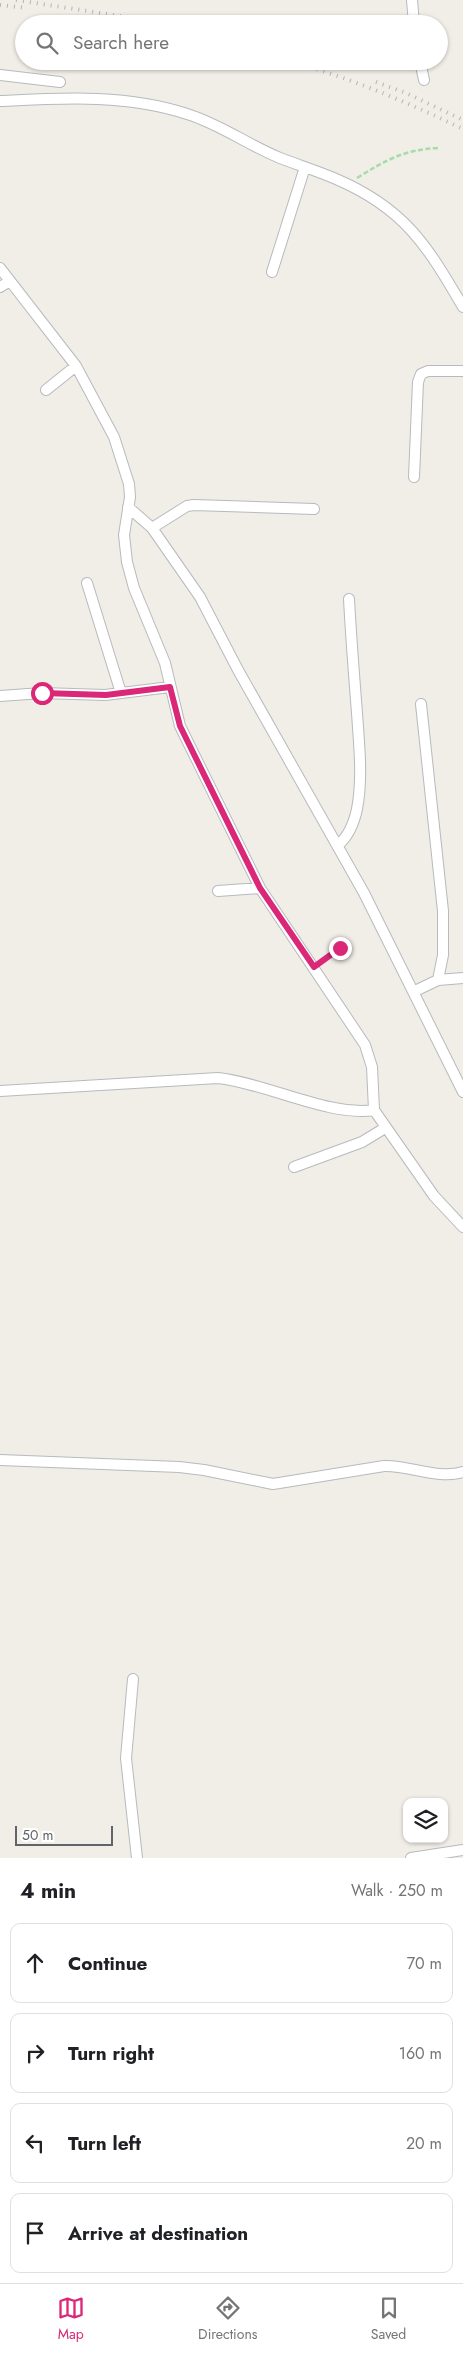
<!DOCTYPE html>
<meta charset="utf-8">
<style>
:root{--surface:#fff;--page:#f2f2f2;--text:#202124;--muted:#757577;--line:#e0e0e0;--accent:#db2777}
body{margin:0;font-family:Jost,sans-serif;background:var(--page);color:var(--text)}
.controls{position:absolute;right:15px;bottom:15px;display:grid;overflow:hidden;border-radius:10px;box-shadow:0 1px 4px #0004}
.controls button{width:45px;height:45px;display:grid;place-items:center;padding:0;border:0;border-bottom:1px solid var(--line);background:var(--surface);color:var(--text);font:25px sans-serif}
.scale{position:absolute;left:15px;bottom:12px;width:98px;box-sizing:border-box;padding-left:5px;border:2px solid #5e6468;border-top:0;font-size:14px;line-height:18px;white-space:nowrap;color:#5e6468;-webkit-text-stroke:4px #fff;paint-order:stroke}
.stop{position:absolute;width:15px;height:15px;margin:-11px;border:4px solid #db2777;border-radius:50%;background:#fff}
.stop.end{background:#db2777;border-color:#fff;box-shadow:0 1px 5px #0008}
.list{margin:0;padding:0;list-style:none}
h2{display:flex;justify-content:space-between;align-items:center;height:65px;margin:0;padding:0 20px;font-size:21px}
h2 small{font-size:16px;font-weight:400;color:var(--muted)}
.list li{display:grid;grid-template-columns:32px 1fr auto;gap:15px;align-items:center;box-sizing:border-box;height:80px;margin:0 10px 10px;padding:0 10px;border:1px solid var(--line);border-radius:10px}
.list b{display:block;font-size:19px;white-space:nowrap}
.list em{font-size:16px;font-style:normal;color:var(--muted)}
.icon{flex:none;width:28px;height:28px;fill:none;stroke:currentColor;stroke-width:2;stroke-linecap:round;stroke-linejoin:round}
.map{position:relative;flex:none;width:463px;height:1858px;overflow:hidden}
.search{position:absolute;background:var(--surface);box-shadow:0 1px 4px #0004;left:15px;right:15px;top:15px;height:55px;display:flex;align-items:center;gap:12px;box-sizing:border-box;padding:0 18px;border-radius:28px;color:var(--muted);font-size:19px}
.sheet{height:425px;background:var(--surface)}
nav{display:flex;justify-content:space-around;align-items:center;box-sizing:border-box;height:70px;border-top:1px solid var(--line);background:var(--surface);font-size:14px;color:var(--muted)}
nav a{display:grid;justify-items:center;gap:2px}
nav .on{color:var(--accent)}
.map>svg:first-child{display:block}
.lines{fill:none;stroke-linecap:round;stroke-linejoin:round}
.street-casing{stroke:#b7babe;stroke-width:12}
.path{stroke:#a5dcab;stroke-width:2.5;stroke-dasharray:5 2.5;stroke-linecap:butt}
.street{stroke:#fff;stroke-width:10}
.rail{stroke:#b4b5b6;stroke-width:4;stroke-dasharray:1 6;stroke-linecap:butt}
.route{stroke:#db2777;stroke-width:6}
</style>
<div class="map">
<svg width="463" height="1858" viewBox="0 0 463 1858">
<rect width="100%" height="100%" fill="#f1ede7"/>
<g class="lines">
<g class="street-casing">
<path id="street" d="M412,0L414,24
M420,61L424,80
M0,75L60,82
M0,101C63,98 126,94 187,114C220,124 248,145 280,158C298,165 318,171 336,179C404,208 427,245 463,307
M0,268L76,366L114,437L129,484L130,497L124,535L127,562L134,588L165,663L180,726L260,888L365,1045L372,1067L374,1110L434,1196L463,1227
M272,272L305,167
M0,287L10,281
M46,390L76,366
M414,477L418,382L421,374L428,371H463
M128,507L152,528L200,597L238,670L364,893L463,1092
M152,528L187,506L194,505L314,509
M87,583L121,693
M0,696L42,693L105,695L170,687
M338,845C349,836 354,823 357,809C363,778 359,744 357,713C354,675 351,637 349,599
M218,891L260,888
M438,980L463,978
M415,991L438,980L443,955V911L421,704
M0,1091L218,1078C266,1083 329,1117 374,1110
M294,1167L362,1142L385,1128
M0,1460L179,1467L204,1470L273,1484L384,1466C409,1465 439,1480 463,1472
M133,1679L126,1758L137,1858
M411,1858L463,1850"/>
</g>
<path class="path" d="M357,178C386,160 405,149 440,148
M321,962L340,948"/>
<use href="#street" class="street"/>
<path class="rail" d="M16,0L172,24
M0,5L27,8
M290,61C350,78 407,102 463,129
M376,82L406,93L463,120"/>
</g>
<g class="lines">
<path class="route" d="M42,693L106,695L170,687L180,726L260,888L314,967L340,948"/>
</g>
</svg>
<div class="controls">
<button><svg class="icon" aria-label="layers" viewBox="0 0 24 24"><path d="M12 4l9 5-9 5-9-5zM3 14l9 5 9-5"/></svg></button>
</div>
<div class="scale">50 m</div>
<div class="stop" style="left:42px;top:693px"></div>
<div class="stop end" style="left:340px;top:948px"></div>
<div class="search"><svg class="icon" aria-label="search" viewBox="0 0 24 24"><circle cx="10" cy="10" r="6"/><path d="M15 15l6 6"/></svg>Search here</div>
</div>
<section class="sheet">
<h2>4 min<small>Walk · 250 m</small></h2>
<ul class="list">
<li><svg class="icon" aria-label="ahead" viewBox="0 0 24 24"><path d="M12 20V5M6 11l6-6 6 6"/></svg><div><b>Continue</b></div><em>70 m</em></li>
<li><svg class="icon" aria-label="right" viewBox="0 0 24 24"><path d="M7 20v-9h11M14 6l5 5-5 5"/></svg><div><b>Turn right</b></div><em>160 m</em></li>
<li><svg class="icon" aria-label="left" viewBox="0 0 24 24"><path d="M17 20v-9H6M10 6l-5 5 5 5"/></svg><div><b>Turn left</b></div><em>20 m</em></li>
<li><svg class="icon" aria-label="arrive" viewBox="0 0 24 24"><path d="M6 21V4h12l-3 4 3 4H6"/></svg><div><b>Arrive at destination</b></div></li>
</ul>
</section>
<nav>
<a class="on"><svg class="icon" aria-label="map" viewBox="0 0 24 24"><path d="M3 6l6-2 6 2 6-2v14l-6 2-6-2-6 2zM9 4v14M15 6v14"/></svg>Map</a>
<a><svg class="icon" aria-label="directions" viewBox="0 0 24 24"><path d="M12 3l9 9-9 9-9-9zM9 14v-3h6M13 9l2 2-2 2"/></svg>Directions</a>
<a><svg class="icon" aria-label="saved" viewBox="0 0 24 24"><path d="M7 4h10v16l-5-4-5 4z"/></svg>Saved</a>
</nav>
